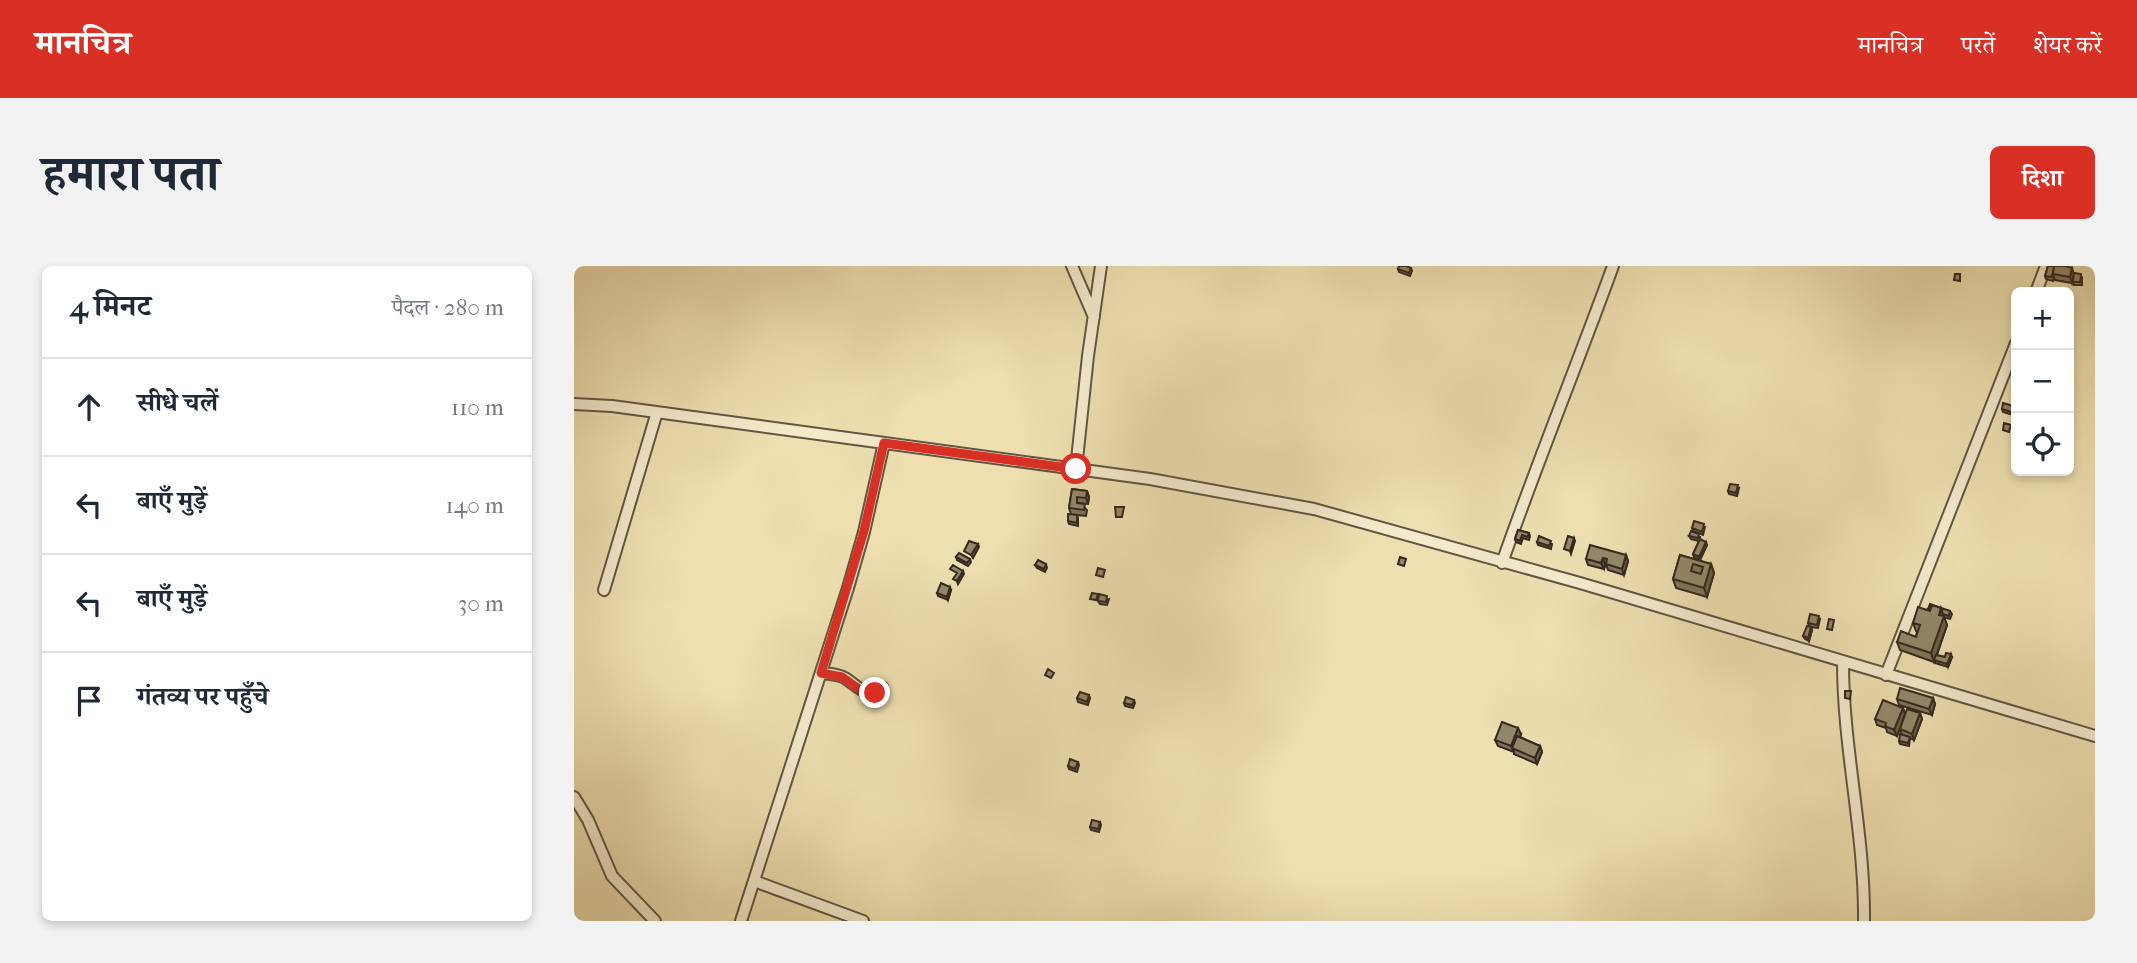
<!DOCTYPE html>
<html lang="hi">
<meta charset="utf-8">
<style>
:root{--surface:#fff;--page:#f2f2f3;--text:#1f2937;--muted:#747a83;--line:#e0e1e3;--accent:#d93025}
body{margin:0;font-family:"IM FELL French Canon","Noto Serif Devanagari",serif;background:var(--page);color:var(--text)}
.controls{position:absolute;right:21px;top:21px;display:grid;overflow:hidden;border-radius:10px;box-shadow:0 4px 10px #0003}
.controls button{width:63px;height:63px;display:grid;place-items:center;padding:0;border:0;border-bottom:2px solid var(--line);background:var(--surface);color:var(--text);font:35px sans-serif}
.stop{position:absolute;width:21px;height:21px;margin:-16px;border:5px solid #d93025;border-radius:50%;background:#fff}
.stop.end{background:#d93025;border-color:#fff;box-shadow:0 2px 7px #0008}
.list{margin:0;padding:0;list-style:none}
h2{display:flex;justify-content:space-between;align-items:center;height:91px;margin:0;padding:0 28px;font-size:30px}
h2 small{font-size:23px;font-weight:400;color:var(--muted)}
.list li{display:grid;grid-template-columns:46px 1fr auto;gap:21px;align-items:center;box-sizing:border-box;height:98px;padding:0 28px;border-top:2px solid var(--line)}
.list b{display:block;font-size:26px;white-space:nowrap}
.list em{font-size:23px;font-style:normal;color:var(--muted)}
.icon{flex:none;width:38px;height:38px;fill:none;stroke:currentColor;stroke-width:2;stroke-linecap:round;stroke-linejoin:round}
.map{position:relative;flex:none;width:1521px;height:655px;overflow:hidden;border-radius:10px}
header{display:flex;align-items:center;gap:42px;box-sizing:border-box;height:98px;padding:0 35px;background:var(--accent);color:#fff}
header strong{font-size:33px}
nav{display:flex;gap:38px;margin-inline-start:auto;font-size:24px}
.intro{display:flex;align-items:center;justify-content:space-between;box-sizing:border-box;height:168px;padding:0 42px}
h1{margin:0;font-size:49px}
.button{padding:18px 32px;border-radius:10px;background:var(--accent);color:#fff;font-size:24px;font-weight:700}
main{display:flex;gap:42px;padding:0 42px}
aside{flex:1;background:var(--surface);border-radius:10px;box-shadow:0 4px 10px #0003}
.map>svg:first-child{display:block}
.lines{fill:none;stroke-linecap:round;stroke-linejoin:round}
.minor-casing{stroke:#625642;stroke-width:14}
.minor{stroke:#f3eacc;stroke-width:10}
.wall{fill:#7f745b;stroke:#34281e;stroke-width:2}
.shaded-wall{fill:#685e4a;stroke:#34281e;stroke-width:2}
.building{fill:#94876a;stroke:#34281e;stroke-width:2;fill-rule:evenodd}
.route{stroke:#d93025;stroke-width:9}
</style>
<header>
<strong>मानचित्र</strong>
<nav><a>मानचित्र</a><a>परतें</a><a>शेयर करें</a></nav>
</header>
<div class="intro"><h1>हमारा पता</h1><a class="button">दिशा</a></div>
<main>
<aside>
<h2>4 मिनट<small>पैदल · 280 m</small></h2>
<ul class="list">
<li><svg class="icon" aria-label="ahead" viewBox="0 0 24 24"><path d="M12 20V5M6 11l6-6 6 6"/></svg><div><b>सीधे चलें</b></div><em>110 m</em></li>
<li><svg class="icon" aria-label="left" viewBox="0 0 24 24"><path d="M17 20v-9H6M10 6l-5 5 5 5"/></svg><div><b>बाएँ मुड़ें</b></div><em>140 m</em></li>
<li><svg class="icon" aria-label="left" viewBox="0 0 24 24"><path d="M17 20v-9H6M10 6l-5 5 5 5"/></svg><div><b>बाएँ मुड़ें</b></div><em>30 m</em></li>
<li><svg class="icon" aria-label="arrive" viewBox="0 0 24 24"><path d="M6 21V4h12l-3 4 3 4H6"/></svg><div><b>गंतव्य पर पहुँचे</b></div></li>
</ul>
</aside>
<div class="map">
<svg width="1521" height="655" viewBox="0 0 1521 655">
<rect width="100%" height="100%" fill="#eddfb0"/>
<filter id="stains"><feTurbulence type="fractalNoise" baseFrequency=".00286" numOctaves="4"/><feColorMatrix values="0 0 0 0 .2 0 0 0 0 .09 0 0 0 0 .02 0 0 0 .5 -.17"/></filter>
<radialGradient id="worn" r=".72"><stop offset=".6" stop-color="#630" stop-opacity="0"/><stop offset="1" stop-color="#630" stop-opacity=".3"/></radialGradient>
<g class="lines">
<g class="minor-casing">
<path id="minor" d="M498,0L520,51
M1462,26L1472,0
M0,138L38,140L576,213L740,243L1006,317L1521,470
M502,203L514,90L527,0
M928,297C963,197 1003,99 1039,0
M30,324L83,146
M1269,397C1269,483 1291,568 1290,655
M247,407C255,408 264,408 271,412C282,419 288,428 303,427L308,421
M1312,409L1442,77
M0,531L14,554L38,610L81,655
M180,615L289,655
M167,655L274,322L290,266L310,177"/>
</g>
<use href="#minor" class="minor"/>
</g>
<path class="wall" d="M1474,0L1500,7L1508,11V19H1500L1499,16L1500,9L1498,17L1481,14L1480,11L1479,15L1472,13L1471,10Z
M837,2L838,5L836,10L825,6L824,3Z
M1442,141V150L1429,146L1428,143Z
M1165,222L1163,230L1155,228L1154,225Z
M498,223L513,225L515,231L514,238L506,237L513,244L512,250L503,249L504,252V260L495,258L494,255L497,248L495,242Z
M1131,261L1129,269L1119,265L1118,262Z
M944,264L955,267L956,270L955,274L949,272L947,278L942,276L941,273Z
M1115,270L1126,271V273L1133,279L1126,294L1120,291L1119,288L1125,275L1117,273Z
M963,276L978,278L977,283L964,279Z
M1052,289L1054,295L1050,309L1034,304L1032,298L1030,303L1014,299L1012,293Z
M1106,289L1137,298L1140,307L1133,331L1102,322L1099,313Z
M382,291L396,293L397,296L394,300L383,294Z
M472,298L473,302L471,306L463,302L461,299Z
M377,324L374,334L364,330L363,327Z
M535,333L533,339L526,338L524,335Z
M1354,343L1376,345L1378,348L1376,353L1370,351L1373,359L1363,389L1371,391H1378L1374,401L1361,397V395L1360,396L1326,384L1323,376L1342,371L1343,366L1342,365L1339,357L1355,345Z
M1246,353L1244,362L1236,361L1238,364L1235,375L1231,373L1229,370L1235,360L1234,357Z
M515,429L516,432L514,439L504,436L503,432Z
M1359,432L1361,438L1358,449L1325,439L1323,433Z
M560,434L561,437L559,442L551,440L550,437Z
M1329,442L1331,448L1323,470L1313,466L1312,462L1303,459L1301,453Z
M1346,447L1348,453L1340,474L1336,472L1335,480L1326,478L1325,475L1328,469L1326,463Z
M947,468L946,471L966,480L968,486L963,498L940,488V486L924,480L921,474Z
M504,496L505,499L503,506L495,503L494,500Z
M526,556L527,559L525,566L517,564L516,561Z"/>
<path class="shaded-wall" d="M1498,2L1500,8L1498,17L1496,11Z
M513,225L515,231L514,238L512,232Z
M1000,272L1001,275L997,288L996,285Z
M1132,276L1133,279L1126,294L1125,291Z
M404,278L405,281L399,292L397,289Z
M1052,289L1054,295L1050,309L1048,303Z
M1029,292L1031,298L1030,303L1027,297Z
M1137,298L1140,307L1133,331L1130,322Z
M389,305L390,308L384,318L383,315Z
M376,321L377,324L374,334L373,331Z
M1367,342L1373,359L1360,396L1357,387Z
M1237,361L1238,364L1235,375L1234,372Z
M1377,388L1378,391L1374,401L1373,398Z
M1359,432L1361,438L1358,449L1355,443Z
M1329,442L1331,448L1323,470L1320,464Z
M1346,447L1348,453L1340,474L1338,468Z
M944,462L947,468L941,483L938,482L940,486L937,480Z
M966,480L968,486L963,498L961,492Z"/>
<path class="building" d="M825,0H832L837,2L835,7L824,3Z
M1474,0H1480L1478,11L1471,10Z
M1480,0H1491L1498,2L1496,11L1479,8Z
M1500,7L1507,8L1506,16H1499Z
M1381,8H1386V15L1380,14Z
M1429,137L1442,141L1440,147L1428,143Z
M1430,157L1437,159L1435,166L1429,164Z
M1156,218L1164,219L1162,227L1154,225Z
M498,223L513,225L512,232L503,231V237L511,238L510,244L495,242Z
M541,241H550L548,251H542Z
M494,248L503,249V257L494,255Z
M1120,255L1130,258L1128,266L1118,262Z
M944,264L955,267L954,271L948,269L946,275L941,273Z
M1117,265L1125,268L1124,272L1115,270Z
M965,270L977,275L975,280L963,276Z
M994,270L1000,272L996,285L990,283Z
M1126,273L1132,276L1125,291L1119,288Z
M395,275L404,278L397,289L390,285Z
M1016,279L1052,289L1048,303L1032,298L1033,293L1029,292L1027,297L1012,293Z
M385,287L396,293L393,297L382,291Z
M1106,289L1137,298L1130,322L1099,313ZM1119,298L1129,301L1127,308L1117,305Z
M826,291L832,293L830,300L824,298Z
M464,294L472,298L470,303L461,299Z
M379,299L389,305L383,315L379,313L383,307L376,303Z
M524,302L531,304L529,311L522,309Z
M367,317L376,321L373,331L363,327Z
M518,327L524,328L522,334L516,333Z
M525,328L533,330L532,336L524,335Z
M1356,338L1376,345L1375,350L1369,348L1367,342L1358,339L1356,343H1354Z
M1358,339L1367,342L1365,349L1370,350L1357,387L1323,376L1327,365L1342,371L1346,359L1339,357L1344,341L1356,345Z
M1236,348L1245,350L1243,359L1234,357Z
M1255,353L1260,354L1258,364L1253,363Z
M1233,360L1237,361L1234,372L1229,370Z
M1372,387L1377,388L1373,398L1360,394L1362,389L1371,391Z
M474,403L480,407L477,412L471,409Z
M1326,422L1359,432L1355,443L1323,433Z
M1271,425H1277L1276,433L1271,432Z
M506,426L515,429L513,436L503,432Z
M552,431L560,434L558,439L550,437Z
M1309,434L1329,442L1320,464L1311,460L1312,457L1301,453Z
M1333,443L1346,447L1338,468L1326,463Z
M928,456L944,462L937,480L921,474Z
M1326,468L1336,471L1334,477L1325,475Z
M943,470L966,480L961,492L938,482Z
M496,493L504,496L501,503L494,500Z
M518,554L526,556L524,563L516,561Z"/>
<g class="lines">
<path class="route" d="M301,427L286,424L268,411L247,407L290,265L310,177L502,203"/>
</g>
<rect width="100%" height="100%" filter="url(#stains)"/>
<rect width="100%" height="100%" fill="url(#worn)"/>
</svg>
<div class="controls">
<button>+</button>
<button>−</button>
<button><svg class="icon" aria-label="locate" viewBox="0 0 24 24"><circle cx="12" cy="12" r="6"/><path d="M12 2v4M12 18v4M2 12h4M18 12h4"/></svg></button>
</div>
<div class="stop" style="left:502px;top:203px"></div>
<div class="stop end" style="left:301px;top:427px"></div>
</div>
</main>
